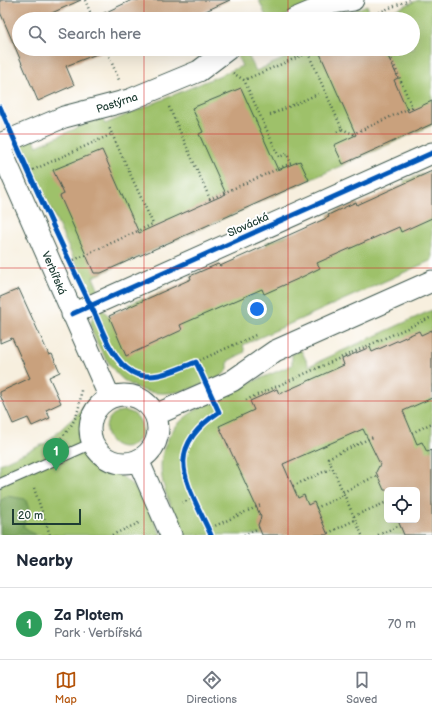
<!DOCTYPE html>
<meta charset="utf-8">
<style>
:root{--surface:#fff;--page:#f2f2f3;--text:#1f2937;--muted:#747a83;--line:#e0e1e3;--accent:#b45309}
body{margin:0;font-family:"Balsamiq Sans",sans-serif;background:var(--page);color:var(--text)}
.controls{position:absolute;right:12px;bottom:12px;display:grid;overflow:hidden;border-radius:6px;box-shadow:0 4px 16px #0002}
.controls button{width:36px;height:36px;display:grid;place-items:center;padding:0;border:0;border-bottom:1px solid var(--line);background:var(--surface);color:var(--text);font:20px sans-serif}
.scale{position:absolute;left:12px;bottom:10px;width:69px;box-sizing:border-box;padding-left:4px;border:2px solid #1f3d34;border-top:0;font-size:11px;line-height:14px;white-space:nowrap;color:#1f3d34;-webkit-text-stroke:3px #fff;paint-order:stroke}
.you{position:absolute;left:257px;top:309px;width:14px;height:14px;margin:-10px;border:3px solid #fff;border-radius:50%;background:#1a73e8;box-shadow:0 0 0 6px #1a73e833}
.badge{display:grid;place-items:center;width:26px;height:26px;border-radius:50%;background:var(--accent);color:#fff;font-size:13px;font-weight:700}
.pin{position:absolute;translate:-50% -33px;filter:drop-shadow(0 1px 2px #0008)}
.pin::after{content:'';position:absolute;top:21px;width:14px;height:12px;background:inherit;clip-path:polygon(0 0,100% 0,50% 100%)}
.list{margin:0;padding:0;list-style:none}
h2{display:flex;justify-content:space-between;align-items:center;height:52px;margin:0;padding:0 16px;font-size:17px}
h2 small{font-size:13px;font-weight:400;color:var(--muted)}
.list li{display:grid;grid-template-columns:26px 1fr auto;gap:12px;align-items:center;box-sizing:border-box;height:72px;padding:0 16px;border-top:1px solid var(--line)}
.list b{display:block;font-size:15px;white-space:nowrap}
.list p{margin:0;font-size:13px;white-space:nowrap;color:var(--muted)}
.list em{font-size:13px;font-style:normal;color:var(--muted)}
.icon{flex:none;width:22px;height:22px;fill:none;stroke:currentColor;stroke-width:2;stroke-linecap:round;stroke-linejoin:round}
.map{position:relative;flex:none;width:432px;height:535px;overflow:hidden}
.search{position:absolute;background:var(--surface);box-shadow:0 4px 16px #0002;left:12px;right:12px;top:12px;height:44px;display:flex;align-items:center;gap:10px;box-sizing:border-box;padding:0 14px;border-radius:22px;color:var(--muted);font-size:15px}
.sheet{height:124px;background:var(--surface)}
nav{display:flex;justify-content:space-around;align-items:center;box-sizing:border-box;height:56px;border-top:1px solid var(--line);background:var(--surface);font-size:11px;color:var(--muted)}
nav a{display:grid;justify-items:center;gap:2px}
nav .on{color:var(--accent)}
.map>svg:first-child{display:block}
.green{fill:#9ec16b;stroke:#5e7f50;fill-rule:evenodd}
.forest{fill:#7ea75f;stroke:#4e724a}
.building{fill:#c9a17d}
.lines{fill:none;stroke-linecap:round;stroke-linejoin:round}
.lane-casing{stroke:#3f584e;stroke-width:12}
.street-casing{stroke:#3f584e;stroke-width:23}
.path{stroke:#3f584e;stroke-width:2.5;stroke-dasharray:1 3;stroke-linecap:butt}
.lane{stroke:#fff;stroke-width:10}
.street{stroke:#fff;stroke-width:21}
.cycleway-casing{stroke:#fff;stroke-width:8}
.cycleway{stroke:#0057b8;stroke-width:5}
.grid{fill:none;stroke:#d62828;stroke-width:1;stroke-opacity:0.55}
.labels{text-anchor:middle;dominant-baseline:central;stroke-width:4;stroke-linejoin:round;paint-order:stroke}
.street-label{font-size:11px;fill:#1f3d34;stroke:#fff}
</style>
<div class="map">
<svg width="432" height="535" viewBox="0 0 432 535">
<rect width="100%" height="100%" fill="#fff"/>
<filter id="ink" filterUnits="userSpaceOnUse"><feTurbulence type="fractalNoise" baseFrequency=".025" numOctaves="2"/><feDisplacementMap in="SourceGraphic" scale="8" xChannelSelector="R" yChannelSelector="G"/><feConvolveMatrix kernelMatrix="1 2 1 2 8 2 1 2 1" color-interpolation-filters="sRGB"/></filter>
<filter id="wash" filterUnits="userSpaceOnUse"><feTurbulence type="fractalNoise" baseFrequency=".012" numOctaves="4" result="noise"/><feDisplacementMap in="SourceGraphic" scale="16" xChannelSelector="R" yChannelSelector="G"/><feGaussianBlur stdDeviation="0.9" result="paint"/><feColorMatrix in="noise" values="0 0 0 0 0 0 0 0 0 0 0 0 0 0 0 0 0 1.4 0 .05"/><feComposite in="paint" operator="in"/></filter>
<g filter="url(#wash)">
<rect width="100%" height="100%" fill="#f7efde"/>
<path class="green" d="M259,0H323L278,19H267Z
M418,0H432V125L93,277L99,291L94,296L81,275L20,141L32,136L37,146L101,117L105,124L242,66L236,53L245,49L256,71L305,49H413V19H374Z
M367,5L369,12L354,19H327L326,16L341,11L343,15Z
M432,171V260L243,345L245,352L228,361V370C221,378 210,381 201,385C183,393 161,396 142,390C134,387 125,382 119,376C110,367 89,334 91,322C92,315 97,313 102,309L109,316L129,307L128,305L143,298L144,300L164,291L166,293L192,282L190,276L219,264L221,268L267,245L266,243L330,220L328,215L356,202L358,207L385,195L384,193L404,184V181Z
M432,310V535H184C173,511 157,483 162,456C164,445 170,432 178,424C201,400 261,379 292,365V354L301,350L309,366ZM387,490H417V520H387Z
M85,407C81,428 81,452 101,465C111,471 122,475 130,483C145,497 152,516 161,535H0V464L46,443Z
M106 429a18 18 0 1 1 36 0a18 18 0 1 1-36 0Z"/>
<path class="forest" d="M7,496L25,499L29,508L23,526L35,535H0V501Z"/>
<g id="blocks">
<path class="building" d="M0,0H81L45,16L46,19H19V49L107,50L66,66L74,85L38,101L0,12Z
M132,0H230L188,19H104L102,14Z
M318,49H380L383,56L387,54L398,78L394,80L408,112L432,101V124L343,164L334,145L356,135Z
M241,88L278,170L300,161L309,180L101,273H94L60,196L64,194L53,170L102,150L139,233L226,194L199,134L203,132L192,108Z
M432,171V218L401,232L399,227L317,263L320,268L300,278L264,294L262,289L180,325L182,330L126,356L109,316L191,279L190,276L218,264L220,266L329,217L328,215L356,202L357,205Z
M19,289L49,355L52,354L60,372L49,377L61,403L46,410L50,418L32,426L28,418L13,424L0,395V392L30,378L12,338L0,343V297Z
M432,330V398L403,411L417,444L422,442L427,452L432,450V535H404L399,523L400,520H417V490H384L376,472L380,464L363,429L283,464L298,498L304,495L308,505L314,502L328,535H262L258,525L261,517L219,426L254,410L250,401L277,389L279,394L344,365L342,359L370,347L372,352L419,331L421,335Z"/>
</g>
</g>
<g filter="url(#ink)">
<use href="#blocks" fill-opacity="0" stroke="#3f584e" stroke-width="1"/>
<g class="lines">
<g class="lane-casing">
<path id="lane" d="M0,484L93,443"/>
</g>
<g class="street-casing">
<path id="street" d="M294,19L332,3L353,0
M0,144L64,117L129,100L199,71L228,49
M0,148L110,398
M72,314L432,153
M90 429a34 34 0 1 1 68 0a34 34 0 1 1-68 0Z
M155,415L232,381L275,351L432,281
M138,460L171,535"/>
</g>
<path class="path" d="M85,0L93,19
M368,17L409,0
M106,49L119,80
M308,53L342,129L335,133
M233,73L244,80L317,49
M169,107L210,199L291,163L287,154L279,157L244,80
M270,115L318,94
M342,129L353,134L412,107L387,49
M33,170L112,134L109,127
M74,260L153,224L112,134
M196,362L258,334
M246,400L432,317
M412,433L432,423
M61,438C75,424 81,408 81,389
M293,486L332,468
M34,488L50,535
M343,492L378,475
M182,503L193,498
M316,508L344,495
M354,516L387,502
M208,529L261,505
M328,533L355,520
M112,535L141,522
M244,535L259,528
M362,535L328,458L373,437
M378,535L400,525"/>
<use href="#lane" class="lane"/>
<use href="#street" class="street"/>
<g class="cycleway-casing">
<path id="cycleway" d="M0,107C29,174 59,240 91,306C102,327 110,359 132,372C152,383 177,369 196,362L219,412C160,451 188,484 211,535
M72,314L432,153"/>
</g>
<use href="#cycleway" class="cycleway"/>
</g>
</g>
<path class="grid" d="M144,0V19M288,0V19M144,49V535M288,49V535M0,134H432M0,268H432M0,401H432"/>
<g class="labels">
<g class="street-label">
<text transform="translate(117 103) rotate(-18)">Pastýrna</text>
<text transform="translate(248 225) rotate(-24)">Slovácká</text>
<text transform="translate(54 273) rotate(67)">Verbířská</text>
</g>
</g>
</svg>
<div class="controls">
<button><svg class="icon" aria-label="locate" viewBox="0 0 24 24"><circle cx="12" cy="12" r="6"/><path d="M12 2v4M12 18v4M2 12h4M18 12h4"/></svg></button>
</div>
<div class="scale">20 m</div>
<div class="you"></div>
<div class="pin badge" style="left:56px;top:471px;background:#2e9e5b">1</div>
<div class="search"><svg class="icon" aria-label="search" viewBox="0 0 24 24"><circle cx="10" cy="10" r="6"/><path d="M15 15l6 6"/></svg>Search here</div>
</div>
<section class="sheet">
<h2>Nearby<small></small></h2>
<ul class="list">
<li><span class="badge" style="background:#2e9e5b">1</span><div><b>Za Plotem</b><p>Park · Verbířská</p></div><em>70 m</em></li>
</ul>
</section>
<nav>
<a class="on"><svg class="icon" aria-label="map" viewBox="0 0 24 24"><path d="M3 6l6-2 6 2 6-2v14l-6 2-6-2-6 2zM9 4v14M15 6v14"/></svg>Map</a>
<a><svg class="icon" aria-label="directions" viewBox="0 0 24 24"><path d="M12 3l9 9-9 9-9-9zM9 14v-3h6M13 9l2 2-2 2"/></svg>Directions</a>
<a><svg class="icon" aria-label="saved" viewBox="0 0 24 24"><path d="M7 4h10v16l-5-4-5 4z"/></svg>Saved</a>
</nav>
